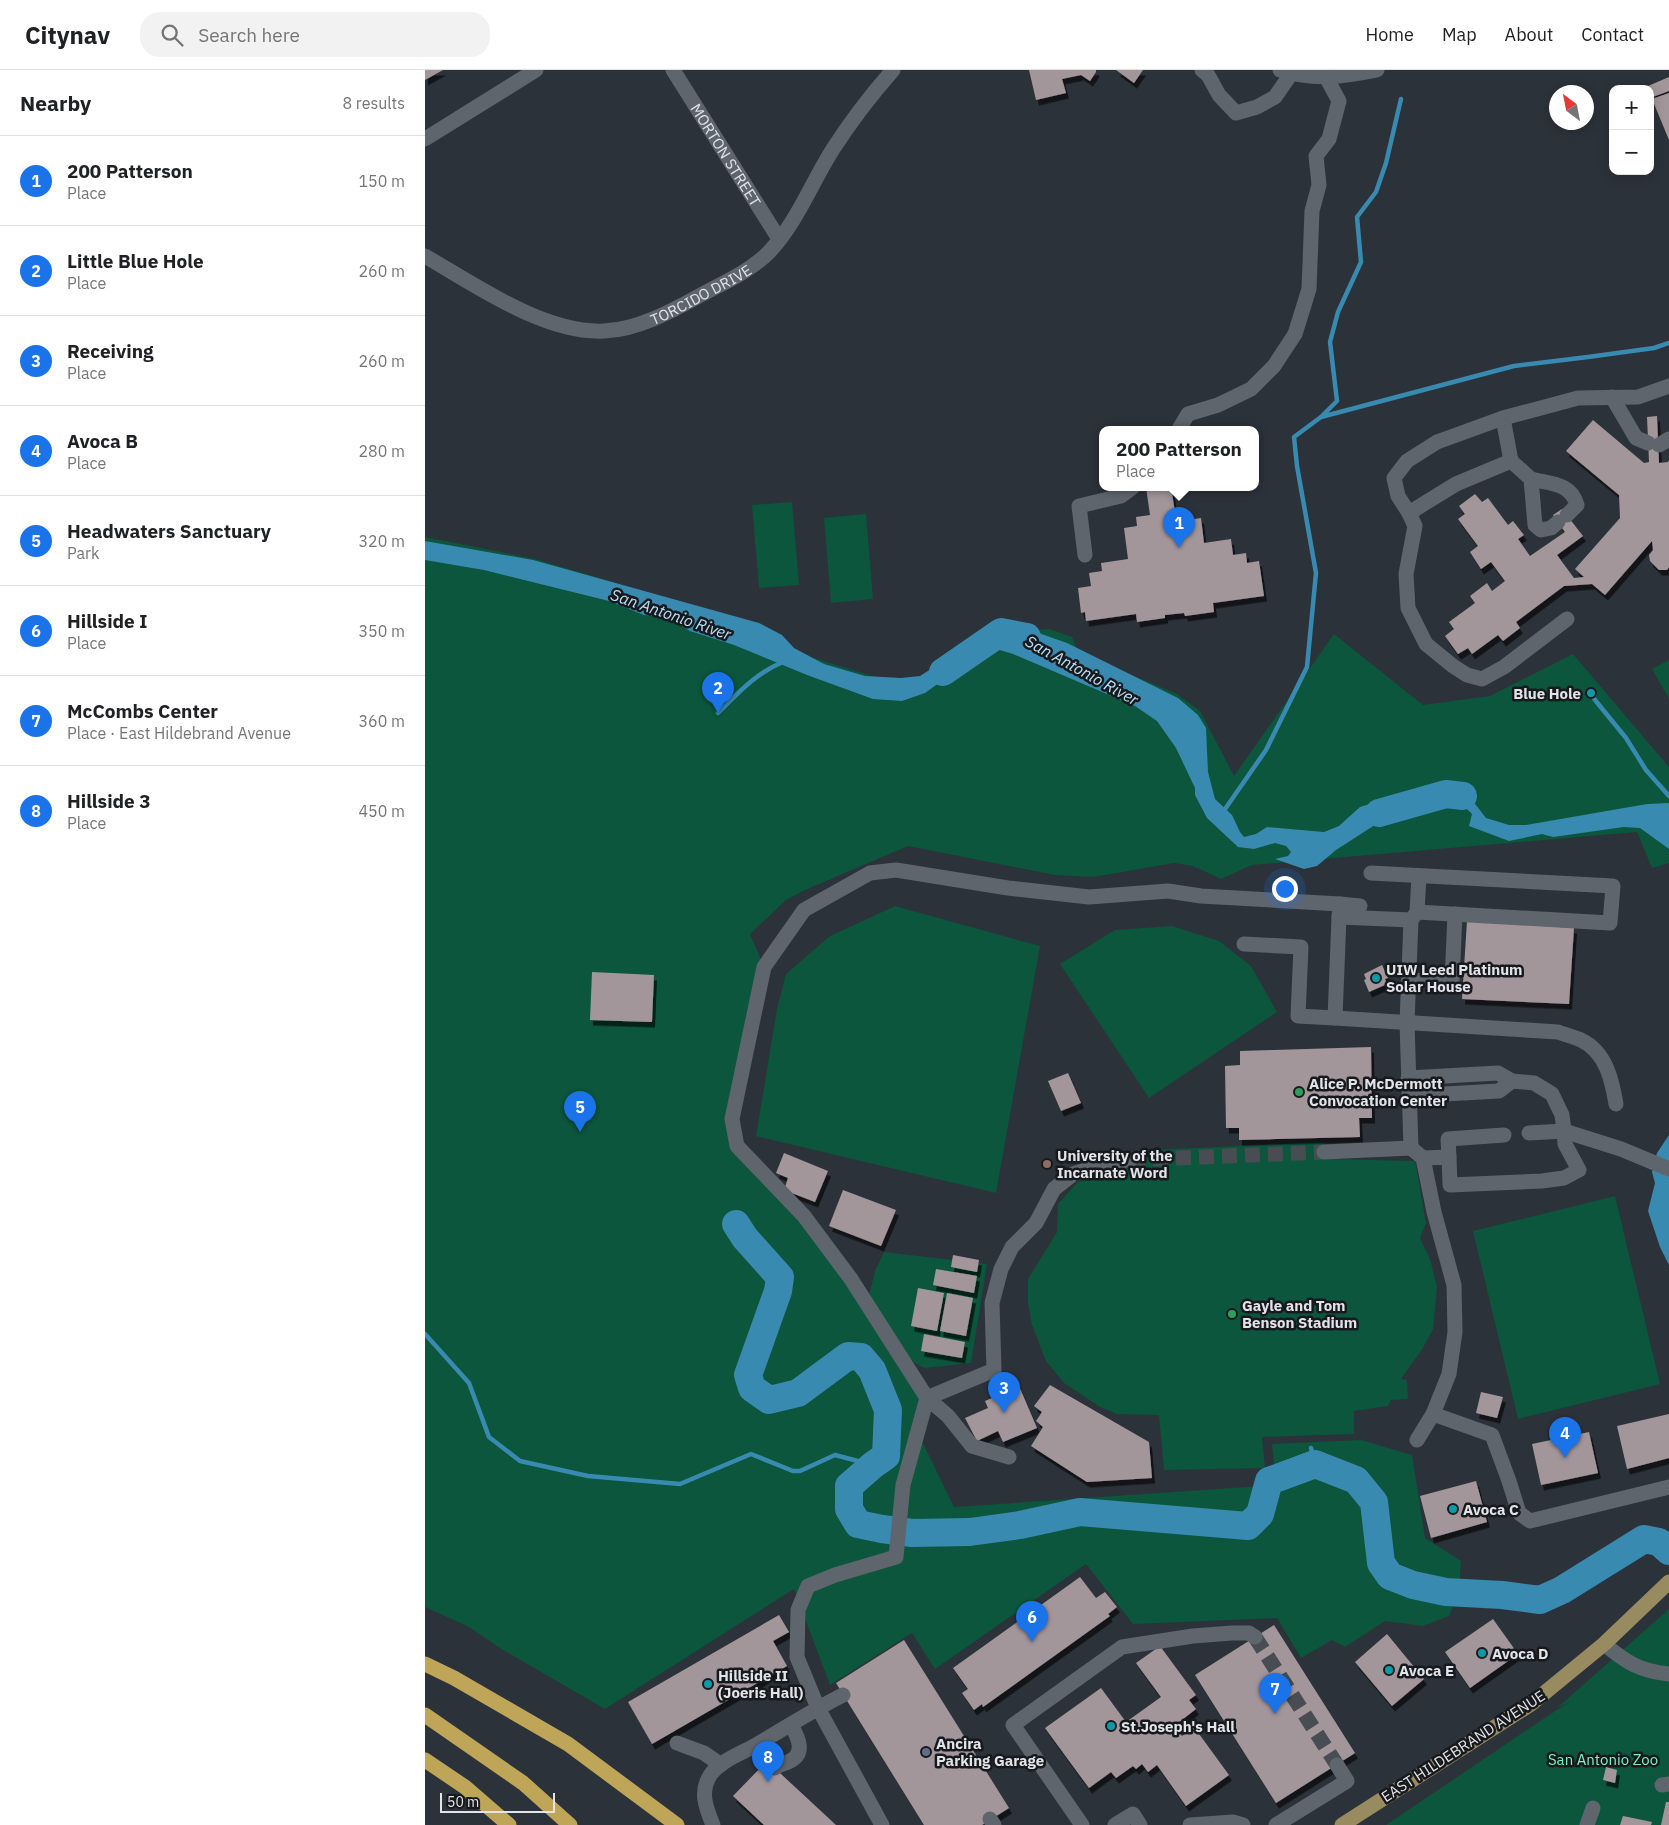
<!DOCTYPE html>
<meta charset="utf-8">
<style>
:root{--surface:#fff;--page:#f2f2f2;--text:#202124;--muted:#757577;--line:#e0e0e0;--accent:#1a73e8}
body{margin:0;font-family:"IBM Plex Sans",sans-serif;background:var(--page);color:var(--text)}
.controls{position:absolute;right:15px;top:15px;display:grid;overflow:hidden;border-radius:10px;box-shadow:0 2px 12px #0003}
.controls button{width:45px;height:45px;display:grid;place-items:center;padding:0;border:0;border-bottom:1px solid var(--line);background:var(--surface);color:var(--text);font:25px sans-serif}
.compass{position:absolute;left:1124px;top:15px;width:45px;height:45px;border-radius:50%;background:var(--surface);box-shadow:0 2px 12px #0003;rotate:328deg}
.scale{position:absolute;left:15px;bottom:12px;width:115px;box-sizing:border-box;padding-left:5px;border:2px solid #e1e4e9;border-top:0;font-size:14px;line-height:18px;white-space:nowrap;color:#e1e4e9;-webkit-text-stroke:4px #17191d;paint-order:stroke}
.you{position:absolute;left:859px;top:818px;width:18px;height:18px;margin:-12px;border:4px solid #fff;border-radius:50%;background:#1a73e8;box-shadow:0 0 0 8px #1a73e833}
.badge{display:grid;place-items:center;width:32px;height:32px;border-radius:50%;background:var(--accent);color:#fff;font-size:16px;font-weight:700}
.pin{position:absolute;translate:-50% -41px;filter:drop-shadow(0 1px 2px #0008)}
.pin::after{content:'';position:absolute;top:26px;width:18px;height:15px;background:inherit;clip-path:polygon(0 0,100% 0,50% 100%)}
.popup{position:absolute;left:674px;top:356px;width:160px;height:65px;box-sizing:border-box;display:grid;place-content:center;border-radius:10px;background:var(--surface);filter:drop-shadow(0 1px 4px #0005);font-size:16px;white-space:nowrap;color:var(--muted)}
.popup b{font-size:19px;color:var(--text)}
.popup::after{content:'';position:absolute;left:50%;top:100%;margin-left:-10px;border:10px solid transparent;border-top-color:var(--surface)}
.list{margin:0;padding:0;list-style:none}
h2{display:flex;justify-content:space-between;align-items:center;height:65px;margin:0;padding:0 20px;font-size:21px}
h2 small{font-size:16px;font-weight:400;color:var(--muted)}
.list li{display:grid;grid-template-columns:32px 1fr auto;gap:15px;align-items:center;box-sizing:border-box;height:90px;padding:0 20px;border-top:1px solid var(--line)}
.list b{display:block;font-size:19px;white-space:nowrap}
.list p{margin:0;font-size:16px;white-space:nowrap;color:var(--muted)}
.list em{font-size:16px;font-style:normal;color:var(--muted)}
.icon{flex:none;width:28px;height:28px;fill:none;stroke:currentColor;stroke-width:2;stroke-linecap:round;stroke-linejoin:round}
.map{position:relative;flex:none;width:1244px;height:1755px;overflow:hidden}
header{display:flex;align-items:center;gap:30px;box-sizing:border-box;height:70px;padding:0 25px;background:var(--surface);border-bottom:1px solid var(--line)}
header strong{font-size:24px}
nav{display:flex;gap:28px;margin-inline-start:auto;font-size:18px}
.search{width:350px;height:45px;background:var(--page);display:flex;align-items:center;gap:12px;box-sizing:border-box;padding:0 18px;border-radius:20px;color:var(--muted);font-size:19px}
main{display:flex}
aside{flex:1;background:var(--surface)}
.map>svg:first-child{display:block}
.green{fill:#0b563c}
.water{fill:#388ab1}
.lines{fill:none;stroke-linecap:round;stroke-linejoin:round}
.stream{stroke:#388ab1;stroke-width:4.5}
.river{stroke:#388ab1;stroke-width:28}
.building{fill:#a2969b;filter:url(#shadow)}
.minor-tunnel{stroke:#474d53;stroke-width:15;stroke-dasharray:15 8;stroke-linecap:butt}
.minor{stroke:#5f656d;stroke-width:15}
.major{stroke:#988b60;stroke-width:15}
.highway{stroke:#bea558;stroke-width:15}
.culture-dot{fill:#0f9aa8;stroke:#17191d;stroke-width:2}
.leisure-dot{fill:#2e9e5b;stroke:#17191d;stroke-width:2}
.education-dot{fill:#8d6e63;stroke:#17191d;stroke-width:2}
.service-dot{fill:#5c6f8a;stroke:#17191d;stroke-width:2}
.labels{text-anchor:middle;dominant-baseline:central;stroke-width:5;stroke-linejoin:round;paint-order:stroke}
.street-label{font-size:15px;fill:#e1e4e9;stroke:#17191d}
.poi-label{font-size:15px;font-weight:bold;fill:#e1e4e9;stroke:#17191d;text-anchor:start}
.park-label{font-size:15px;fill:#7ef2c1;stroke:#17191d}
.water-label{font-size:16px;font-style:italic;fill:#b9e0f6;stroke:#17191d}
</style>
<header>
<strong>Citynav</strong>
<div class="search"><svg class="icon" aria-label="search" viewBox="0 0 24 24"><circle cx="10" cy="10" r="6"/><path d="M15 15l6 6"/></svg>Search here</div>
<nav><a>Home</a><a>Map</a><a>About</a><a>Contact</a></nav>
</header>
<main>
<aside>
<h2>Nearby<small>8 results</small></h2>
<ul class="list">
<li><span class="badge">1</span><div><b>200 Patterson</b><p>Place</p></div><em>150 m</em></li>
<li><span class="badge">2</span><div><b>Little Blue Hole</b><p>Place</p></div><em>260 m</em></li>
<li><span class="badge">3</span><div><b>Receiving</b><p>Place</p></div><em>260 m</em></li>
<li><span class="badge">4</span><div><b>Avoca B</b><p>Place</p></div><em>280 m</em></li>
<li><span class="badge">5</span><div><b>Headwaters Sanctuary</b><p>Park</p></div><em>320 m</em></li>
<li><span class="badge">6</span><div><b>Hillside I</b><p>Place</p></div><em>350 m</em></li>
<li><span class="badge">7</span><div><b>McCombs Center</b><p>Place · East Hildebrand Avenue</p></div><em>360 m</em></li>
<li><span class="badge">8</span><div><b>Hillside 3</b><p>Place</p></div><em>450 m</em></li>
</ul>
</aside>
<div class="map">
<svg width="1244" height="1755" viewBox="0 0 1244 1755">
<defs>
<filter id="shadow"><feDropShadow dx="3" dy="5.5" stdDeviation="0" flood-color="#0009"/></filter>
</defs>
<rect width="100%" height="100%" fill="#2c3239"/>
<path class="green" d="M367,432L374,515L334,518L327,435Z
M441,444L448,529L406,533L399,448Z
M0,467L110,489L188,512L366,581L463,611L506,616L531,608L578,571L597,561L624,559L647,567L654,583L752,624L775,641L809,706L909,564L998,635L1065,626L1148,584L1244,697V793L1227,798L1212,762L827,795L796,809L768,796L749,793L668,807L630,805L483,776L380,820L361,830L325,864L339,897L307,1049L312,1076L379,1146L502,1328L493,1363L529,1437L851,1415L847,1374L936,1370L987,1385L1000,1468L1036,1491L1034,1522L1024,1546L998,1556L960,1551L920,1577L907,1570L876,1588L852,1548L708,1554L661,1494L510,1599L487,1563L405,1615L369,1519L180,1639L75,1578L44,1557L0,1537Z
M1244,590V629L1227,599Z
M470,836L615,876L571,1123L331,1066L352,939L361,904L405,866Z
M747,856L794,871L826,896L852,942L724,1028L635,894L690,860Z
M898,1072L901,1089L990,1091L1001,1153L995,1168L1005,1189L1012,1216L1008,1259L998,1278L976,1309L982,1310L983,1329L966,1330L963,1336L929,1341V1364L837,1367L840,1398L739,1400L734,1345L692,1344L675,1337L639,1313L621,1291L607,1255L603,1233V1209L632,1162L633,1134L653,1112L706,1097L705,1081Z
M1190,1126L1235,1314L1093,1349L1048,1161Z
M459,1182L562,1194L546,1293L500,1298C476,1291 457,1246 444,1225L450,1201Z
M1244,1539V1755H961L1130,1641L1145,1632L1132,1638Z"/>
<path class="water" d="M0,471L108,490L334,553L357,565L369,578L399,594L440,606L476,608L495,606L554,568L546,590L500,623L477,631L448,629L382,605L309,575L265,561L240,547L219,545L184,531L59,500L0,490Z
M577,550L642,573L753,628L773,645L781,658L783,702L790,729L807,745L815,762L819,767L831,764L842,757L899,762L914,756L935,737L986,721L1025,717L1040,721L1061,748L1084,755H1101L1222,734L1244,733V779L1215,758L1199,757L1128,767L1117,764L1084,771L1044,756L1047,744L1035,732L993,729L986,738V745L978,749L953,753L911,780L892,796L879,799L850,789L863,786L866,782L861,776L850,773L829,779L813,777L782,748L770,725V718L751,678L732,651L710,636L588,584L565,577L571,554Z
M1244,1065V1195L1235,1177L1223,1141L1230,1113L1227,1102L1232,1083Z"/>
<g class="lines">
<path class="stream" d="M896,347L1089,296L1163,287L1229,278L1244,273
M1166,623L1170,630L1201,668L1221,700L1244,726
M293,643C313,623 331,603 358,592
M798,742L841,680L882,597L891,503L872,396L869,367L896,347L912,331L905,272L913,242L936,192L932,147L951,122L961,93L976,29
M0,1264L44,1313L64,1367L95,1391L163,1406L255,1414L326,1384L368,1401H375L410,1385L448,1395
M886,1378L890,1394"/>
<path class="river" d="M518,602L576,562L602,567
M954,743L1021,724L1038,726
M311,1154L320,1168L355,1207L353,1221L323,1305L327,1318L344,1330L373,1323L423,1286L436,1287L447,1300L463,1340L461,1386L448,1395L424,1416V1439L433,1454L457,1459L487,1463L545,1462L595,1455L655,1442L823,1456L835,1444L844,1411L890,1394L931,1410L949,1432L956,1493L965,1506L988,1515L1021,1522L1077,1525L1115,1530L1137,1520L1219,1469L1234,1472L1244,1481"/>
</g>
<path class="building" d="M0,0H18L0,10Z
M604,0H671V2L665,11L656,5L637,9L641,23L611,30Z
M691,0H718L709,13Z
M1244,7V21L1225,28V19H1216Z
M1244,23V70L1227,29Z
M1232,346L1234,393L1243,392L1244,390V497L1242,500H1234L1225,491L1224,485L1228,480L1227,471L1180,525L1167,514L1139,516L1091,552L1095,558L1078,571L1073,565L1047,584L1043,578L1033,584L1020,566L1029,559L1024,552L1050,533L1045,526L1062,513L1067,521L1080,511L1066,492L1056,499L1045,482L1053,476L1033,449L1040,444L1034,436L1050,424L1057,432L1063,428L1083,455L1088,451L1099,465L1093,469L1105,486L1140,462L1128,445L1137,439L1158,466L1132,485L1149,508L1159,507L1150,499L1195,448L1194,425L1141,381L1168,350L1219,393L1224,392L1222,347Z
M721,417H746L750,442L761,440L763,450L776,448L779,473L806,469L808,485L821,483L822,493L834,491L839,526L788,533L789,542L760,546L759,543L740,545V548L712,552L711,544L661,551L660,542L656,543L653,518L666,516L664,503L677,501L676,493L703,489L699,458L712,456L711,447L725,445Z
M1042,851L1149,858L1144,934L1037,929Z
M957,895L963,908L960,909L962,914L944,922L939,910L941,909L939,904Z
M167,902L229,905L227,952L165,950Z
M946,977L947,1048H934L935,1067L814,1070V1058H801L800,996L815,995V981Z
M643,1003L656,1033L636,1041L623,1011Z
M359,1083L403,1101L390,1132L359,1120L363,1108L351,1103Z
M418,1120L471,1140L456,1176L404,1156Z
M528,1185L554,1190L552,1202L526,1197Z
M511,1199L552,1206L549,1223L508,1215Z
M493,1218L519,1223L512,1261L486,1256Z
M522,1223L548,1228L541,1266L515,1261Z
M499,1264L540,1272L537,1288L496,1281Z
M625,1315L724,1372L727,1408L662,1412L606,1376L618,1357L611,1351L617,1342L609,1336Z
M594,1316L612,1358L578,1372L573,1361L552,1371L540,1348L563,1338L560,1331Z
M1056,1322L1078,1327L1072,1348L1051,1343Z
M1244,1344V1388L1202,1399L1192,1356Z
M1164,1362L1173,1403L1116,1415L1107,1374Z
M1051,1411L1062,1452L1006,1468L995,1426Z
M655,1507L671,1528L680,1522L692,1537L683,1544L685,1546L558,1637L557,1634L549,1640L537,1623L543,1619L528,1598Z
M354,1545L364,1562L348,1571L362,1596L227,1674L203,1632Z
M1068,1549L1093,1584L1045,1618L1020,1582Z
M849,1555L930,1683L851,1733L770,1605Z
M962,1564L999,1609L967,1636L930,1592Z
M479,1570L584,1738L557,1755H499L411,1613Z
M735,1576L771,1625L764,1630L771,1639L749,1656L757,1666L769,1657L804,1705L761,1736L732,1695L723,1702L717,1694L711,1699L708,1696L691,1708L686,1702L664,1718L620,1658L676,1618L701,1652L736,1627L711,1593Z
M342,1691L411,1755H339L308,1726Z
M1181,1697L1192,1700L1190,1713L1178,1710Z
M1241,1732H1244V1755H1236Z
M1198,1746L1227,1752L1226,1755H1195Z"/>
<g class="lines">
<path class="minor-tunnel" d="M705,1090L899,1082
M830,1567L912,1695"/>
<g class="minor">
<path id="s1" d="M248,0L354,169"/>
<path d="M777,0L783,5L794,25L811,43L832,37L850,27L866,4"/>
<path d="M855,0C888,11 918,7 952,0"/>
<path d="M0,69L111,0"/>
<path id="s2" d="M0,186C50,215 120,264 179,261C212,260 247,241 274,226C298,213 326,201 345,181C372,152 387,112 408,79C426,51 446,25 468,0"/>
<path d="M1187,327L1211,368L1223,373"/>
<path d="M754,359L763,344L793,335L826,319L849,296L870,264L884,219L887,141L894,115L891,86L904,69L914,31L901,7"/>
<path d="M1234,375L1244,369"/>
<path d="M1086,391L1106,409L1110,455L1116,460L1126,458L1133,452"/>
<path d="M1106,409C1126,414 1146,413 1152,435L1142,445"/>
<path d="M984,443L1031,414L1086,391L1078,348"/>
<path d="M660,485L654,436L696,426L708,417"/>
<path d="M1142,549L1079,597L1057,609L1042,605L1028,596L1001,574L983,538L981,504L990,456L984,443L973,426L969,408L982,391L1012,372L1078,348L1153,328L1213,327L1244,316"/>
<path d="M946,803L1188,816L1185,853L992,842"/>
<path d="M915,834L935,836"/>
<path d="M914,847L910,948L1133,962C1141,965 1149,967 1156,970C1181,982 1187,1010 1191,1034"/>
<path d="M987,849L992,842L994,806"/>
<path d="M819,874L876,877L873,946L910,948"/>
<path d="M984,910L1027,912L1030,844"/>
<path d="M983,1008L1073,1003L1087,1011L1109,1013L1127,1024L1137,1045L1139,1061L1196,1079L1244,1099"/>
<path d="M984,1026L1074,1021L1087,1011"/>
<path d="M899,1082L986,1078L998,1088L1009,1142L1029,1215L1030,1262L1024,1304L1008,1344L1067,1365L1084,1411L1094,1443L1105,1451L1244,1417"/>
<path d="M1024,1087L1023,1069L1079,1065"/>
<path d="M998,1088L1024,1087L1025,1115L1117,1111L1139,1108L1154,1100L1140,1074L1139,1061L1104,1063"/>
<path d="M992,1370L1008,1344"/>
<path d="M584,1387L547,1376L523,1346L502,1328L569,1300L567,1233L576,1199L587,1177L611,1153L629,1119L648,1104L690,1091L705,1090"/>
<path d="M1179,1574C1201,1592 1214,1601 1244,1604"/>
<path d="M252,1673L279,1683L296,1695"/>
<path d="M350,1698C355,1694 360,1694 365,1691C381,1683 373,1667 366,1655"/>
<path d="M1237,1715L1244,1714"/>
<path d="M565,1749L569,1755"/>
<path d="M288,1755C281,1738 274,1721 286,1704C295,1691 317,1683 331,1675C360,1658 388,1640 418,1625"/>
<path d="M457,1755L393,1638L372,1587L373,1540L383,1516L410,1505L471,1487L478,1415L502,1328L426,1209L379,1146L312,1076L307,1049L339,897L379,840L445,803L471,800L583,818L664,827L743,821L776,826L915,834L914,847L986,850L982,953L986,1078"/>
<path d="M657,1755L588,1655L697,1577L768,1566L807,1563H824L830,1567"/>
<path d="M690,1755L708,1744L715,1755"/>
<path d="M765,1755L808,1752L818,1755"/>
<path d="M851,1755L922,1711L912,1695"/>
<path d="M1162,1755L1168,1738"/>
</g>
<path class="major" d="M917,1755L1106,1634L1179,1574L1244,1512"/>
<path class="highway" d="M0,1594L29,1608L143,1674L252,1755
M0,1645L98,1713L145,1755
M0,1690L40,1717L84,1755"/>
</g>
<g class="culture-dot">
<circle cx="1166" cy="623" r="5"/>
<circle cx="951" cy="908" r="5"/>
<circle cx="1028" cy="1439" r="5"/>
<circle cx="1057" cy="1583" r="5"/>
<circle cx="964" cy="1600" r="5"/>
<circle cx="283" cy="1614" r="5"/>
<circle cx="686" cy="1656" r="5"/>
</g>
<g class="leisure-dot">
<circle cx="874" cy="1022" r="5"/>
<circle cx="807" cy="1244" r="5"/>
</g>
<circle class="education-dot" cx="622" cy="1094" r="5"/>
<circle class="service-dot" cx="501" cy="1682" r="5"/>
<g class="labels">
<g class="street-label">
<text stroke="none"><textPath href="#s1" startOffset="100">MORTON STREET</textPath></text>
<text stroke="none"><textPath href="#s2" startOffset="301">TORCIDO DRIVE</textPath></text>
<text transform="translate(1038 1676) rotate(-33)">EAST HILDEBRAND AVENUE</text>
</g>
<g class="poi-label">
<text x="1156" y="623" text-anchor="end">Blue Hole</text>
<text x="961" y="899">UIW Leed Platinum<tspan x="961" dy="17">Solar House</tspan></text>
<text x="884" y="1013">Alice P. McDermott<tspan x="884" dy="17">Convocation Center</tspan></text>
<text x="632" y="1085">University of the<tspan x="632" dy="17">Incarnate Word</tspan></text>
<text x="817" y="1235">Gayle and Tom<tspan x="817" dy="17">Benson Stadium</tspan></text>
<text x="1038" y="1439">Avoca C</text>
<text x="1067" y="1583">Avoca D</text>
<text x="974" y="1600">Avoca E</text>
<text x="293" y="1605">Hillside II<tspan x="293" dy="17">(Joeris Hall)</tspan></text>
<text x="696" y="1656">St.Joseph's Hall</text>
<text x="511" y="1673">Ancira<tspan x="511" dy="17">Parking Garage</tspan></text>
</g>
<g class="park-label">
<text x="1178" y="1689">San Antonio Zoo</text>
</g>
<g class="water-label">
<text transform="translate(246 544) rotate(19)">San Antonio River</text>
<text transform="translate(657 600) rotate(29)">San Antonio River</text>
</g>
</g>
</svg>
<div class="controls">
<button>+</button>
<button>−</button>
</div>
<svg class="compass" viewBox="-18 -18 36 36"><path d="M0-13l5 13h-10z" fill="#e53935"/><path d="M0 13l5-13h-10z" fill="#757577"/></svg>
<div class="scale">50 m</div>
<div class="you"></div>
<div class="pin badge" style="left:754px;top:478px">1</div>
<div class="popup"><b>200 Patterson</b>Place</div>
<div class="pin badge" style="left:293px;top:643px">2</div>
<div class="pin badge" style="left:579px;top:1343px">3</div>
<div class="pin badge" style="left:1140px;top:1388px">4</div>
<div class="pin badge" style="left:155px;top:1062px">5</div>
<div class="pin badge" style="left:607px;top:1572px">6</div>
<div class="pin badge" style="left:850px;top:1644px">7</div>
<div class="pin badge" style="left:343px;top:1712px">8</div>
</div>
</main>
